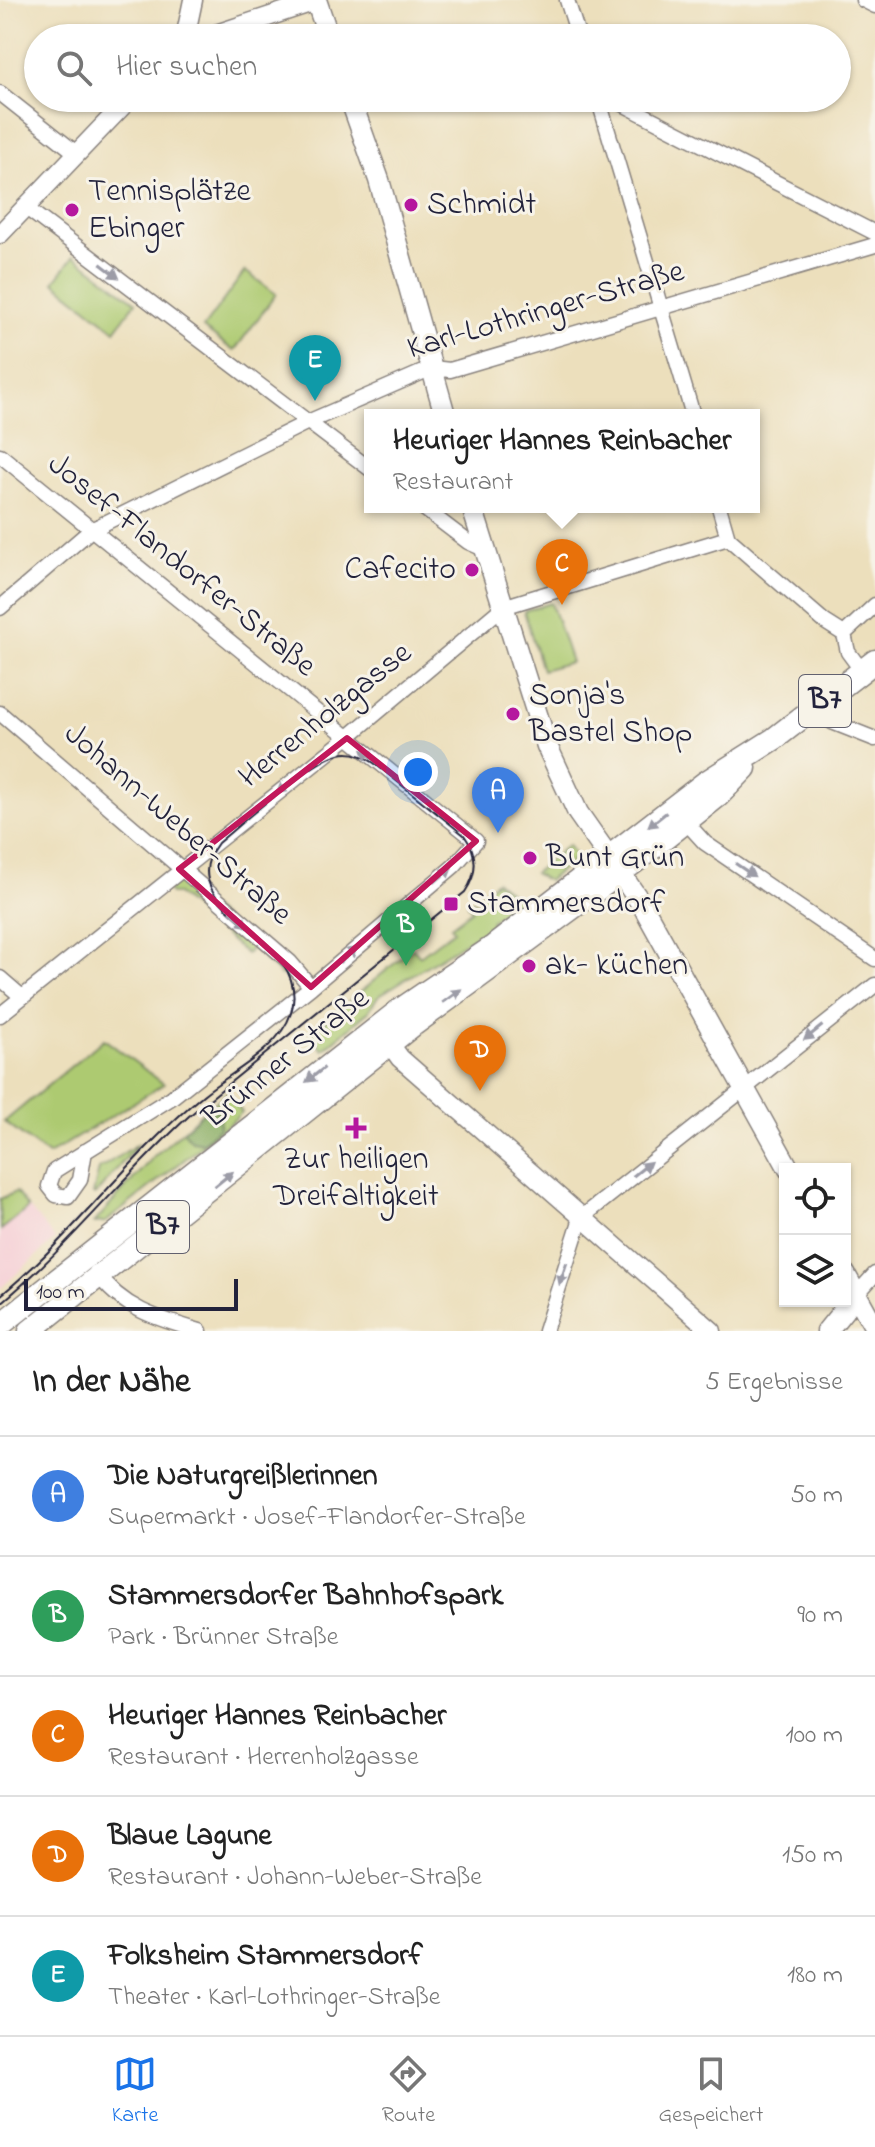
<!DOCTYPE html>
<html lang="de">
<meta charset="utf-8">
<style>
:root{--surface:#fff;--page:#f6f6f6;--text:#222;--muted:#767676;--line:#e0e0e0;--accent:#1a73e8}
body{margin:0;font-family:"Indie Flower",sans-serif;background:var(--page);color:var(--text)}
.controls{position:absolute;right:24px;bottom:24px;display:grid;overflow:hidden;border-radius:0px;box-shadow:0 2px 6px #0004}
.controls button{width:72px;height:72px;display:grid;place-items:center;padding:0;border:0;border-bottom:2px solid var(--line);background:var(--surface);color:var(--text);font:40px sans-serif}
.scale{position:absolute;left:24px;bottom:20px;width:214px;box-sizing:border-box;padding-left:8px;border:4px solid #22223b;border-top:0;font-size:22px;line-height:28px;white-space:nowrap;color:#22223b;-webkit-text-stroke:6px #f7f3e8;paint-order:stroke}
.you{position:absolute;left:418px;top:772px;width:28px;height:28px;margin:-20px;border:6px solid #fff;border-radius:50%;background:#1a73e8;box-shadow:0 0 0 12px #1a73e833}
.badge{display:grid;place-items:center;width:52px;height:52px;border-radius:50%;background:var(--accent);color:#fff;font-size:26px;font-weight:700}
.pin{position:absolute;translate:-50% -66px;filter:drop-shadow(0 2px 4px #0008)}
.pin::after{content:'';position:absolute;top:42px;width:28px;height:24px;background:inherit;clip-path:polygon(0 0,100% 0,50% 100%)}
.popup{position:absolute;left:364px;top:409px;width:396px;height:104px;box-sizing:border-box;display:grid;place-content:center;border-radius:0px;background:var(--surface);filter:drop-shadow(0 2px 6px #0005);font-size:26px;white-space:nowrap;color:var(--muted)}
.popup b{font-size:30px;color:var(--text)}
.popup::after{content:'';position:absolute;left:50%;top:100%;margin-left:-16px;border:16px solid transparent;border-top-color:var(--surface)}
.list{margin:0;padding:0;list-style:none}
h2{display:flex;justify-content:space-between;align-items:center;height:104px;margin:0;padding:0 32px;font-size:34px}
h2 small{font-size:26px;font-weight:400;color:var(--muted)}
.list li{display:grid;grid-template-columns:52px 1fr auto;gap:24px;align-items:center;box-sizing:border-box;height:120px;padding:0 32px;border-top:2px solid var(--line)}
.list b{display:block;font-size:30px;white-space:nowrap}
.list p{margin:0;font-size:26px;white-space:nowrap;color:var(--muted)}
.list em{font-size:26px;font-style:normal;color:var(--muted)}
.icon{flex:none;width:44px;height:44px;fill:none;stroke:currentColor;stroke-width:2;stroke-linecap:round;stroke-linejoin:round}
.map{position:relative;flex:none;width:875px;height:1331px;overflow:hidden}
.search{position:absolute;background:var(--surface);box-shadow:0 2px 6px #0004;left:24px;right:24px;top:24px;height:88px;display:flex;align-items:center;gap:20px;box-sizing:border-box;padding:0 28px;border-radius:44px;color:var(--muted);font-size:30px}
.sheet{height:704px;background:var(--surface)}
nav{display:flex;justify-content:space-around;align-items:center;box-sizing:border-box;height:112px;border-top:2px solid var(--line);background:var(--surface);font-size:22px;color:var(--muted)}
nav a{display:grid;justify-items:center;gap:4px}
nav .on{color:var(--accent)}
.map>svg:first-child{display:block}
.built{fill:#f6cfd6}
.green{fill:#adca71;stroke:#687656;stroke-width:2}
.forest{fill:#8aae63;stroke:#56684f;stroke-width:2}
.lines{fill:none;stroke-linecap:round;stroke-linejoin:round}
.minor-casing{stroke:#87807c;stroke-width:17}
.tertiary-casing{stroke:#87807c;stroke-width:21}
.secondary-casing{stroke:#87807c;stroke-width:23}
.primary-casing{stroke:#87807c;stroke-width:25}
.minor{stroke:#fff;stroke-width:14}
.tertiary{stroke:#fff;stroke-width:18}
.secondary{stroke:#fff;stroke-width:20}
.primary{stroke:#fff;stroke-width:22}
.tram{stroke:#22223b;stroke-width:2}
.oneway{fill:#9c9ca7}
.marked{fill:none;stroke:#c2185b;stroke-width:6;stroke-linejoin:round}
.poi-dot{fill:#b5179e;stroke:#f7f3e8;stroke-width:3}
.labels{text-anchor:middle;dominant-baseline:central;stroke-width:6;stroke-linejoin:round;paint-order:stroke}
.shield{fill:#f7f3e8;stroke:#62616f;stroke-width:2}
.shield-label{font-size:30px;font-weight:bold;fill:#22223b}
.poi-label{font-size:32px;fill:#22223b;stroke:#f7f3e8;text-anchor:start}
.street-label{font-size:32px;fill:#22223b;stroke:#f7f3e8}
</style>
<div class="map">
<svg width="875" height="1331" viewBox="0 0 875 1331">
<rect width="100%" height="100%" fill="#f7f3e8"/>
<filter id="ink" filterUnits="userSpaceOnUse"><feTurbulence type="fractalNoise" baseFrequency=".0125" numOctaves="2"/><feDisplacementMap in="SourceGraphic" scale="16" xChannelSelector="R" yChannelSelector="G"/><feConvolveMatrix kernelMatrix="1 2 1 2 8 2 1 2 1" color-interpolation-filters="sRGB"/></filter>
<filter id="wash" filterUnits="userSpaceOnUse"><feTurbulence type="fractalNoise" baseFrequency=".006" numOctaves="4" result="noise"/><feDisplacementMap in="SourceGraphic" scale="32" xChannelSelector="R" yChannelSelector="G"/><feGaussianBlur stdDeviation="1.8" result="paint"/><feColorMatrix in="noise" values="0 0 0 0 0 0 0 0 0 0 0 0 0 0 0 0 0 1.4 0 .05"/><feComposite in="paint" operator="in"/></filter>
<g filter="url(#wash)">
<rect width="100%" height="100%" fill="#ecdfbc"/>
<path class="built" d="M16,1192L55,1239L0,1289V1199Z"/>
<path class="green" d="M74,256L136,302L115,330L54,282Z
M245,271L276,294L234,351L203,328Z
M551,603L571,662L542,670L524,611Z
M568,845L576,857L548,881L534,873Z
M179,881L272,961L276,960L285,975L281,976L252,948L246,954L177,894H170L167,890Z
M496,881L522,902L516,906L514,904L491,921L493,925L378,996L368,1012L323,1050L310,1034L413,948L420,956L454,930L451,926L472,910L468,904L473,900L476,904L480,900L478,896Z
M104,1039L164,1084L48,1155L4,1122Z
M227,1092L242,1112L234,1120L106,1222L94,1223L154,1156Z
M139,1143L95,1195L93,1194L99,1169Z
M16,1192L28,1208L1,1230L0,1199Z"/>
<path class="forest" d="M205,1110L220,1112L219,1128L202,1143L192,1141L183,1131Z"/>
</g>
<g filter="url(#ink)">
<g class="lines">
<g class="minor-casing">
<path id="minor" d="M567,0L579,38
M863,0L875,6
M0,93L76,153
M598,98L693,415
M611,98L875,233
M25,207L370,469
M0,455L476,841L454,866L311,987L171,1098L54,1171L49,1186L56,1195L68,1197L80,1180L85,1151
M422,507L468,542L484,549
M719,507L728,538L825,622L844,634L848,652L862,671
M0,608L91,530L310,421L432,368L450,370L875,245
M844,634L875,605
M814,710L832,722L875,739
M0,713L290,962L311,987
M685,821L705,843L875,959
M0,978L22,997
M0,1015L347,738L503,607L728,538
M96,1272C122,1309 158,1319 200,1331
M856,1295L875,1274
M545,1331L581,1218L875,985"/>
</g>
<g class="tertiary-casing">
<path id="tertiary" d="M185,38L193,0
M204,38L316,1
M0,234L130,98
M382,1033L400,1058L712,1331"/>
</g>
<g class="secondary-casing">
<path id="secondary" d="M316,0L329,38
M350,98L379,180L445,415
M472,507L547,746L578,813L643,906L789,1169
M845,1274L875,1328
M827,1331L856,1295"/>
</g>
<g class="primary-casing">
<path id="primary" d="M0,1325L401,1009L494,946L706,782L774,739L875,661
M30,1331L412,1026L639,859L718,796L745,768"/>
</g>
<use href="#minor" class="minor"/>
<use href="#tertiary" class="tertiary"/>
<use href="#secondary" class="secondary"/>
<use href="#primary" class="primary"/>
<path class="tram" d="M0,1296C74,1235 129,1156 203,1095C231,1072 279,1050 291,1013C315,934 166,912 218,843C242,823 312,760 339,754C352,751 363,755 374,763L464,835C478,854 478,873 465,892L189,1116C123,1176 69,1247 0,1304"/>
</g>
<defs><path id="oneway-solid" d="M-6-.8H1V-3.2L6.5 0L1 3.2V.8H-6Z" transform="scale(2)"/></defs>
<g class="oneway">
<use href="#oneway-solid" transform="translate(110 271) rotate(37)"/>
<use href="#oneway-solid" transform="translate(371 757) rotate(-141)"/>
<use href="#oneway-solid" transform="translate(286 786) rotate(142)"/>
<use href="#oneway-solid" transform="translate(657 820) rotate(142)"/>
<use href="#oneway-solid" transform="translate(745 870) rotate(34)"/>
<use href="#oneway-solid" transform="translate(443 875) rotate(-40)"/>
<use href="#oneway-solid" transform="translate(239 919) rotate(40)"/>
<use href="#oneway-solid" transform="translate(348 955) rotate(-40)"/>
<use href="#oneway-solid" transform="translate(452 996) rotate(-36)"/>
<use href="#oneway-solid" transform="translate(813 1033) rotate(142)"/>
<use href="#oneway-solid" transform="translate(315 1075) rotate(142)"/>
<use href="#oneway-solid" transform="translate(642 1169) rotate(-39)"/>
<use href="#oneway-solid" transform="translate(224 1179) rotate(-39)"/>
<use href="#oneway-solid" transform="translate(563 1274) rotate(108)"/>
</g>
</g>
<path class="marked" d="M347,738L476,841L311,987L179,869Z"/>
<g class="poi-dot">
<circle cx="411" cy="205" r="8"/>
<circle cx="72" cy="210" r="8"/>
<circle cx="472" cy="570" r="8"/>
<circle cx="513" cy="714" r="8"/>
<circle cx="530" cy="858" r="8"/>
<rect x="443" y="896" width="16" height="16" rx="4"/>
<circle cx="529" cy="966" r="8"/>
<path d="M352 1116h8v8h8v8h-8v8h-8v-8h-8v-8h8z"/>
</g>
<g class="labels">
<g class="shield">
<rect x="799" y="675" width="52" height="52" rx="6"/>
<rect x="137" y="1201" width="52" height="52" rx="6"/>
</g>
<g class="shield-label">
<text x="825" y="701">B7</text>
<text x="163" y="1227">B7</text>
</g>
<g class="poi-label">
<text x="88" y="192">Tennisplätze<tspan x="88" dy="37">Ebinger</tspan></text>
<text x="427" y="205">Schmidt</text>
<text x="456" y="570" text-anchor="end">Cafecito</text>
<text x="529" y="696">Sonja's<tspan x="529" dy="37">Bastel Shop</tspan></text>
<text x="546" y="858">Bunt Grün</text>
<text x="467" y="904">Stammersdorf</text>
<text x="545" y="966">ak- küchen</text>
<text x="356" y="1160" text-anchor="middle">Zur heiligen<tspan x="356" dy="37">Dreifaltigkeit</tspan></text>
</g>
<g class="street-label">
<text transform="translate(546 311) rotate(-16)">Karl-Lothringer-Straße</text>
<text transform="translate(181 566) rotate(39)">Josef-Flandorfer-Straße</text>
<text transform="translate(326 716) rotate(-39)">Herrenholzgasse</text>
<text transform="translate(177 825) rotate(41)">Johann-Weber-Straße</text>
<text transform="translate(287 1059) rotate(-39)">Brünner Straße</text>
</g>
</g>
</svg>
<div class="controls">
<button><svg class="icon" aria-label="locate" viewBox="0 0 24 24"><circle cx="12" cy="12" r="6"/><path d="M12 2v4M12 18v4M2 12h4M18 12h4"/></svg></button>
<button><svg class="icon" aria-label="layers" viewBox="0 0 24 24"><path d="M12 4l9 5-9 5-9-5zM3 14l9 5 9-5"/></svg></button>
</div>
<div class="scale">100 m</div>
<div class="you"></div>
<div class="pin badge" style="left:498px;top:833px;background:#3f7fe0">A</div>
<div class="pin badge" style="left:406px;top:966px;background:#2e9e5b">B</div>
<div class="pin badge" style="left:562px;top:605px;background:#e8710a">C</div>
<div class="popup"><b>Heuriger Hannes Reinbacher</b>Restaurant</div>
<div class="pin badge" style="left:480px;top:1091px;background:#e8710a">D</div>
<div class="pin badge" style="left:315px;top:401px;background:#0f9aa8">E</div>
<div class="search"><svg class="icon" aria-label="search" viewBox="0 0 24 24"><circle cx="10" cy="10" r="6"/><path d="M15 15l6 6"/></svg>Hier suchen</div>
</div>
<section class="sheet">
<h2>In der Nähe<small>5 Ergebnisse</small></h2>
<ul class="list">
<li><span class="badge" style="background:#3f7fe0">A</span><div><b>Die Naturgreißlerinnen</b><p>Supermarkt · Josef-Flandorfer-Straße</p></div><em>50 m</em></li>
<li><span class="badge" style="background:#2e9e5b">B</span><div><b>Stammersdorfer Bahnhofspark</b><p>Park · Brünner Straße</p></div><em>90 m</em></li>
<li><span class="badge" style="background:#e8710a">C</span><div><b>Heuriger Hannes Reinbacher</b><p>Restaurant · Herrenholzgasse</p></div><em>100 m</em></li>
<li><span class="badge" style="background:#e8710a">D</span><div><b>Blaue Lagune</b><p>Restaurant · Johann-Weber-Straße</p></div><em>150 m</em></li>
<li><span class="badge" style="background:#0f9aa8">E</span><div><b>Folksheim Stammersdorf</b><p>Theater · Karl-Lothringer-Straße</p></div><em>180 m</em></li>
</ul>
</section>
<nav>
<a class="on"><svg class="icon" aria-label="map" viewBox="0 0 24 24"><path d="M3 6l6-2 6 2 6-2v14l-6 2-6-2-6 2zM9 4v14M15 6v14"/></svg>Karte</a>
<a><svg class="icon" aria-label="directions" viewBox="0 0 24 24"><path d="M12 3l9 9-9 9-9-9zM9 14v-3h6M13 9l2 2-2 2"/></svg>Route</a>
<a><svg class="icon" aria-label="saved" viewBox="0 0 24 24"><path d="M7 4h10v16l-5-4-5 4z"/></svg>Gespeichert</a>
</nav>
